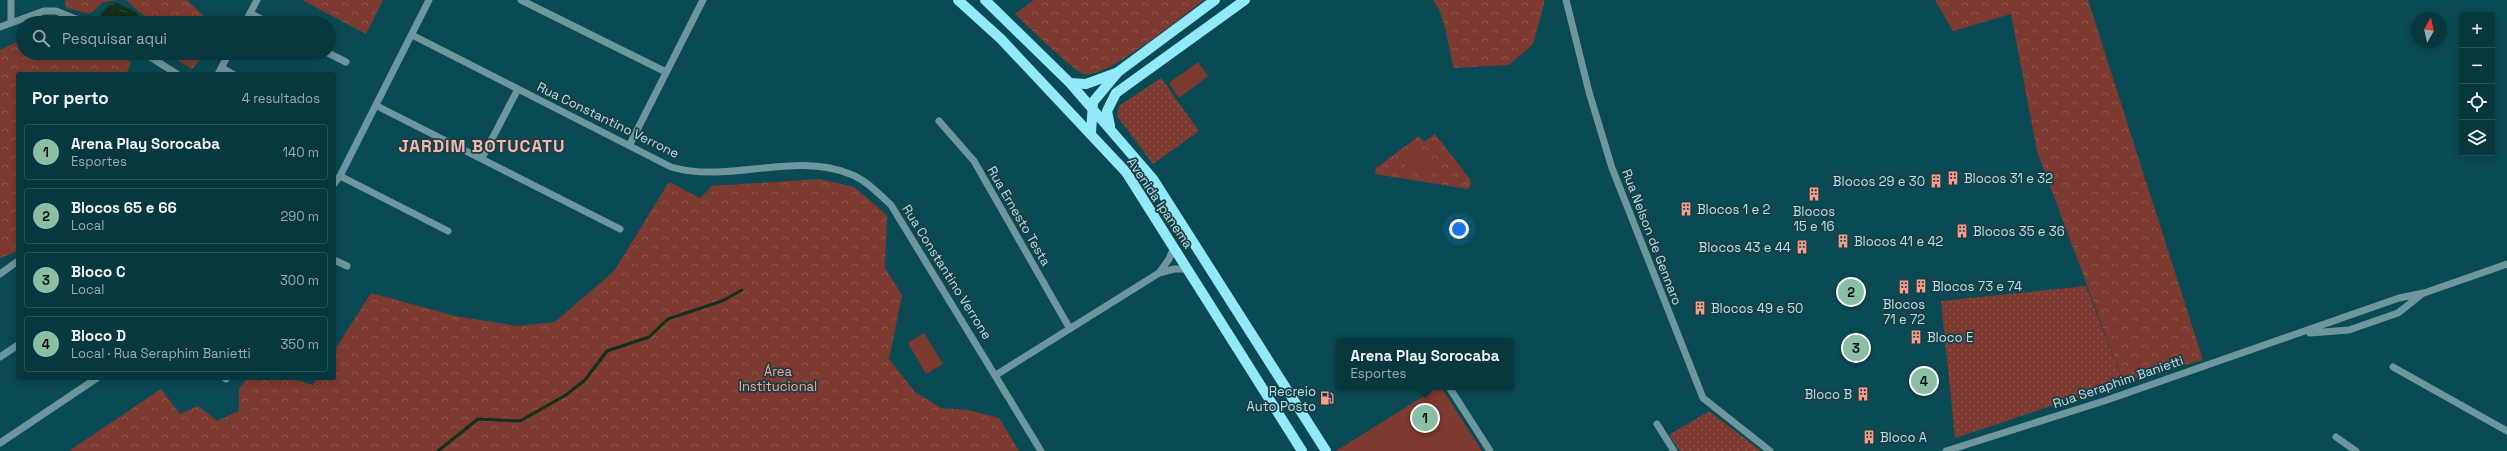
<!DOCTYPE html>
<html lang="pt">
<meta charset="utf-8">
<style>
:root{--surface:#08383f;--page:#16434a;--text:#f1f3f6;--muted:#98acb0;--line:#295259;--accent:#8abfa5}
body{margin:0;font-family:"Space Grotesk",sans-serif;background:var(--page);color:var(--text)}
.controls{position:absolute;right:12px;top:12px;display:grid;overflow:hidden;border-radius:4px;box-shadow:0 2px 10px #0003}
.controls button{width:36px;height:36px;display:grid;place-items:center;padding:0;border:0;border-bottom:1px solid var(--line);background:var(--surface);color:var(--text);font:20px sans-serif}
.compass{position:absolute;left:2411px;top:12px;width:36px;height:36px;border-radius:50%;background:var(--surface);box-shadow:0 2px 10px #0003;rotate:8deg}
.you{position:absolute;left:1459px;top:229px;width:14px;height:14px;margin:-10px;border:3px solid #fff;border-radius:50%;background:#1a73e8;box-shadow:0 0 0 6px #1a73e833}
.badge{display:grid;place-items:center;width:26px;height:26px;border-radius:50%;background:var(--accent);color:#111;font-size:13px;font-weight:700}
.pin{position:absolute;translate:-50% -50%;border:2px solid #fff;box-shadow:0 1px 4px #0006}
.popup{position:absolute;left:1336px;top:338px;width:178px;height:52px;box-sizing:border-box;display:grid;place-content:center;border-radius:4px;background:var(--surface);filter:drop-shadow(0 1px 3px #0005);font-size:13px;white-space:nowrap;color:var(--muted)}
.popup b{font-size:15px;color:var(--text)}
.popup::after{content:'';position:absolute;left:50%;top:100%;margin-left:-8px;border:8px solid transparent;border-top-color:var(--surface)}
.list{margin:0;padding:0;list-style:none}
h2{display:flex;justify-content:space-between;align-items:center;height:52px;margin:0;padding:0 16px;font-size:17px}
h2 small{font-size:13px;font-weight:400;color:var(--muted)}
.list li{display:grid;grid-template-columns:26px 1fr auto;gap:12px;align-items:center;box-sizing:border-box;height:56px;margin:0 8px 8px;padding:0 8px;border:1px solid var(--line);border-radius:4px}
.list b{display:block;font-size:15px;white-space:nowrap}
.list p{margin:0;font-size:13px;white-space:nowrap;color:var(--muted)}
.list em{font-size:13px;font-style:normal;color:var(--muted)}
.icon{flex:none;width:22px;height:22px;fill:none;stroke:currentColor;stroke-width:2;stroke-linecap:round;stroke-linejoin:round}
.map{position:relative;flex:none;width:2507px;height:451px;overflow:hidden}
.search{position:absolute;background:var(--surface);box-shadow:0 2px 10px #0003;left:16px;top:16px;width:320px;height:44px;display:flex;align-items:center;gap:10px;box-sizing:border-box;padding:0 14px;border-radius:22px;color:var(--muted);font-size:15px}
.panel{position:absolute;background:var(--surface);box-shadow:0 2px 10px #0003;left:16px;top:72px;width:320px;height:308px;border-radius:4px}
.map>svg:first-child{display:block}
.grass{fill:url(#grass-dots)}
.forest{fill:url(#forest-crowns)}
.pitch{fill:#7d3a30}
.water{fill:url(#water-ripples)}
.lines{fill:none;stroke-linecap:round;stroke-linejoin:round}
.stream{stroke:#10311a;stroke-width:3}
.minor{stroke:#6d969e;stroke-width:7}
.major{stroke:#92e9f9;stroke-width:10}
.labels{text-anchor:middle;dominant-baseline:central;stroke-width:3.5;stroke-linejoin:round;paint-order:stroke}
.street-label{font-size:13px;fill:#b2e2eb;stroke:#1b3d43}
.poi-label{font-size:13px;fill:#b2e2eb;stroke:#1b3d43;text-anchor:start}
.park-label{font-size:13px;fill:#fba596;stroke:#1b3d43}
.district-label{font-size:17px;font-weight:bold;letter-spacing:1px;fill:#f9b7ab;stroke:#1b3d43}
</style>
<div class="map">
<svg width="2507" height="451" viewBox="0 0 2507 451">
<defs>
<pattern id="grass-dots" width="8" height="8" patternUnits="userSpaceOnUse"><rect width="8" height="8" fill="#7d3a30"/><path d="M2 2h.1M6 6h.1" fill="none" stroke="#8d564e" stroke-width="1.8" stroke-linecap="round"/></pattern>
<pattern id="forest-crowns" width="20" height="18" patternUnits="userSpaceOnUse"><rect width="20" height="18" fill="#7d3a30"/><path d="M2 6a3 3 0 1 1 6 0M12 15a3 3 0 1 1 6 0" fill="none" stroke="#8d564e"/></pattern>
<pattern id="water-ripples" width="26" height="14" patternUnits="userSpaceOnUse"><rect width="26" height="14" fill="#10311a"/><path d="M2 4q2-2 4 0t4 0M15 11q2-2 4 0t4 0" fill="none" stroke="#304f3b"/></pattern>
</defs>
<rect width="100%" height="100%" fill="#0a4a54"/>
<path class="grass" d="M1161,78L1199,131L1153,164L1117,116L1119,106Z
M2086,286L2123,382L1955,438L1941,301Z
M1709,411L1761,451H1680L1669,435Z"/>
<path class="forest" d="M65,0H118L103,2L90,14L66,8Z
M126,0H187L211,23H152Z
M302,0H383L366,34Z
M1034,0H1204C1183,15 1106,80 1084,74C1072,70 1027,25 1015,14Z
M1433,0H1544V4L1533,44L1509,65L1454,68C1447,45 1447,19 1433,0Z
M1935,0H2088L2203,360L2123,382L2037,151L2011,14L1953,31Z
M23,39V53H116L131,62L126,74H18V251L0,258V50Z
M165,53H206L192,69Z
M1435,134L1470,179L1471,185L1468,189L1375,174L1376,168L1419,136L1424,142Z
M819,179L854,187L887,215L885,268L902,295L889,359L915,392L941,408L968,410L999,418L1019,451H69L161,389L180,414L198,406L217,421L239,411V389L247,378H291L313,385L317,378H334V351L371,293L455,316L517,326L555,322L614,271L669,182L700,198L712,186Z"/>
<path class="pitch" d="M1198,62L1208,76L1179,98L1169,83Z
M1408,154L1437,159L1434,174L1405,168Z
M924,333L943,364L926,374L908,343Z
M1438,387H1441L1482,451H1336Z"/>
<path class="water" d="M117,3L137,13L142,23H107L98,18L109,5Z"/>
<g class="lines">
<path class="stream" d="M438,451L478,419L520,421L566,395L585,380L607,351L649,337L668,319L722,301L742,290"/>
<path class="minor" d="M11,0V22
M521,0L666,72
M1566,0L1589,92L1612,168L1703,398L1770,451
M250,13L269,23
M245,23L257,0
M0,27L44,11H56L86,23
M412,35L671,167C730,184 793,151 850,174C866,180 879,194 891,205L1041,451
M144,53L177,74
M328,53L346,62
M222,68L233,74
M218,74L229,53
M377,106L620,229
M939,121L974,161L1070,329
M630,144L703,0
M482,158L518,89
M340,176L448,231
M334,184L340,176L429,0
M334,260L347,266
M1159,273L1169,259L1174,247
M0,274L18,261
M2310,333L2349,330L2398,313L2422,294
M0,357L18,345
M2393,367L2507,431
M996,375L1159,273L1174,269H1188
M225,378L226,379
M1449,387L1490,451
M1657,424L1674,451
M2336,437L2356,451
M0,443L97,378
M1946,451L2107,400L2399,298L2424,293L2507,264"/>
<path class="major" d="M958,0L1001,39L1126,172L1302,451
M985,0L1070,83L1153,179L1326,451
M1070,83L1086,84L1116,73
M1110,126L1107,111L1116,93L1245,0
M1091,133L1093,102L1118,72L1215,0"/>
</g>
<defs>
<g id="building-bare" transform="scale(1.08)"><path d="M-4-6H4V6H1V3H-1V6H-4ZM-2.5-4.3h1.7v1.8h-1.7ZM.8-4.3h1.7v1.8H.8ZM-2.5-1h1.7V.8h-1.7ZM.8-1h1.7V.8H.8Z" fill="#f59d8e" stroke="#1b3d43" stroke-width="2.5" paint-order="stroke"/></g>
<g id="fuel-bare" transform="scale(1.08)"><path d="M-5.5-6h7V0h2V4h1.3V-2.5L3-4.5l.8-.8L6-3V5H2.5V1h-1V6h-7ZM-4.2-4.7v3.2H.2V-4.7Z" fill="#f59d8e" stroke="#1b3d43" stroke-width="2.5" paint-order="stroke"/></g>
</defs>
<g fill-rule="evenodd">
<use href="#building-bare" x="1953" y="178"/>
<use href="#building-bare" x="1936" y="181"/>
<use href="#building-bare" x="1814" y="194"/>
<use href="#building-bare" x="1686" y="209"/>
<use href="#building-bare" x="1962" y="231"/>
<use href="#building-bare" x="1843" y="241"/>
<use href="#building-bare" x="1802" y="247"/>
<use href="#building-bare" x="1921" y="286"/>
<use href="#building-bare" x="1904" y="287"/>
<use href="#building-bare" x="1700" y="308"/>
<use href="#building-bare" x="1916" y="337"/>
<use href="#building-bare" x="1863" y="394"/>
<use href="#fuel-bare" x="1327" y="398"/>
<use href="#building-bare" x="1869" y="437"/>
</g>
<g class="labels">
<g class="street-label">
<text transform="translate(608 120) rotate(26)">Rua Constantino Verrone</text>
<text transform="translate(1160 203) rotate(56)">Avenida Ipanema</text>
<text transform="translate(1019 216) rotate(60)">Rua Ernesto Testa</text>
<text transform="translate(1652 237) rotate(69)">Rua Nelson de Gennaro</text>
<text transform="translate(947 272) rotate(58)">Rua Constantino Verrone</text>
<text transform="translate(2118 382) rotate(-19)">Rua Seraphim Banietti</text>
</g>
<g class="poi-label">
<text x="1964" y="178">Blocos 31 e 32</text>
<text x="1925" y="181" text-anchor="end">Blocos 29 e 30</text>
<text x="1697" y="209">Blocos 1 e 2</text>
<text x="1814" y="211" text-anchor="middle">Blocos<tspan x="1814" dy="15">15 e 16</tspan></text>
<text x="1973" y="231">Blocos 35 e 36</text>
<text x="1854" y="241">Blocos 41 e 42</text>
<text x="1791" y="247" text-anchor="end">Blocos 43 e 44</text>
<text x="1932" y="286">Blocos 73 e 74</text>
<text x="1904" y="304" text-anchor="middle">Blocos<tspan x="1904" dy="15">71 e 72</tspan></text>
<text x="1711" y="308">Blocos 49 e 50</text>
<text x="1927" y="337">Bloco E</text>
<text x="1316" y="391" text-anchor="end">Recreio<tspan x="1316" dy="15">Auto Posto</tspan></text>
<text x="1852" y="394" text-anchor="end">Bloco B</text>
<text x="1880" y="437">Bloco A</text>
</g>
<g class="park-label">
<text x="778" y="371">Área<tspan x="778" dy="15">Institucional</tspan></text>
</g>
<g class="district-label">
<text x="482" y="146">JARDIM BOTUCATU</text>
</g>
</g>
</svg>
<div class="controls">
<button>+</button>
<button>−</button>
<button><svg class="icon" aria-label="locate" viewBox="0 0 24 24"><circle cx="12" cy="12" r="6"/><path d="M12 2v4M12 18v4M2 12h4M18 12h4"/></svg></button>
<button><svg class="icon" aria-label="layers" viewBox="0 0 24 24"><path d="M12 4l9 5-9 5-9-5zM3 14l9 5 9-5"/></svg></button>
</div>
<svg class="compass" viewBox="-18 -18 36 36"><path d="M0-13l5 13h-10z" fill="#e53935"/><path d="M0 13l5-13h-10z" fill="#98acb0"/></svg>
<div class="you"></div>
<div class="pin badge" style="left:1425px;top:418px">1</div>
<div class="popup"><b>Arena Play Sorocaba</b>Esportes</div>
<div class="pin badge" style="left:1851px;top:292px">2</div>
<div class="pin badge" style="left:1856px;top:348px">3</div>
<div class="pin badge" style="left:1924px;top:381px">4</div>
<div class="search"><svg class="icon" aria-label="search" viewBox="0 0 24 24"><circle cx="10" cy="10" r="6"/><path d="M15 15l6 6"/></svg>Pesquisar aqui</div>
<section class="panel">
<h2>Por perto<small>4 resultados</small></h2>
<ul class="list">
<li><span class="badge">1</span><div><b>Arena Play Sorocaba</b><p>Esportes</p></div><em>140 m</em></li>
<li><span class="badge">2</span><div><b>Blocos 65 e 66</b><p>Local</p></div><em>290 m</em></li>
<li><span class="badge">3</span><div><b>Bloco C</b><p>Local</p></div><em>300 m</em></li>
<li><span class="badge">4</span><div><b>Bloco D</b><p>Local · Rua Seraphim Banietti</p></div><em>350 m</em></li>
</ul>
</section>
</div>
